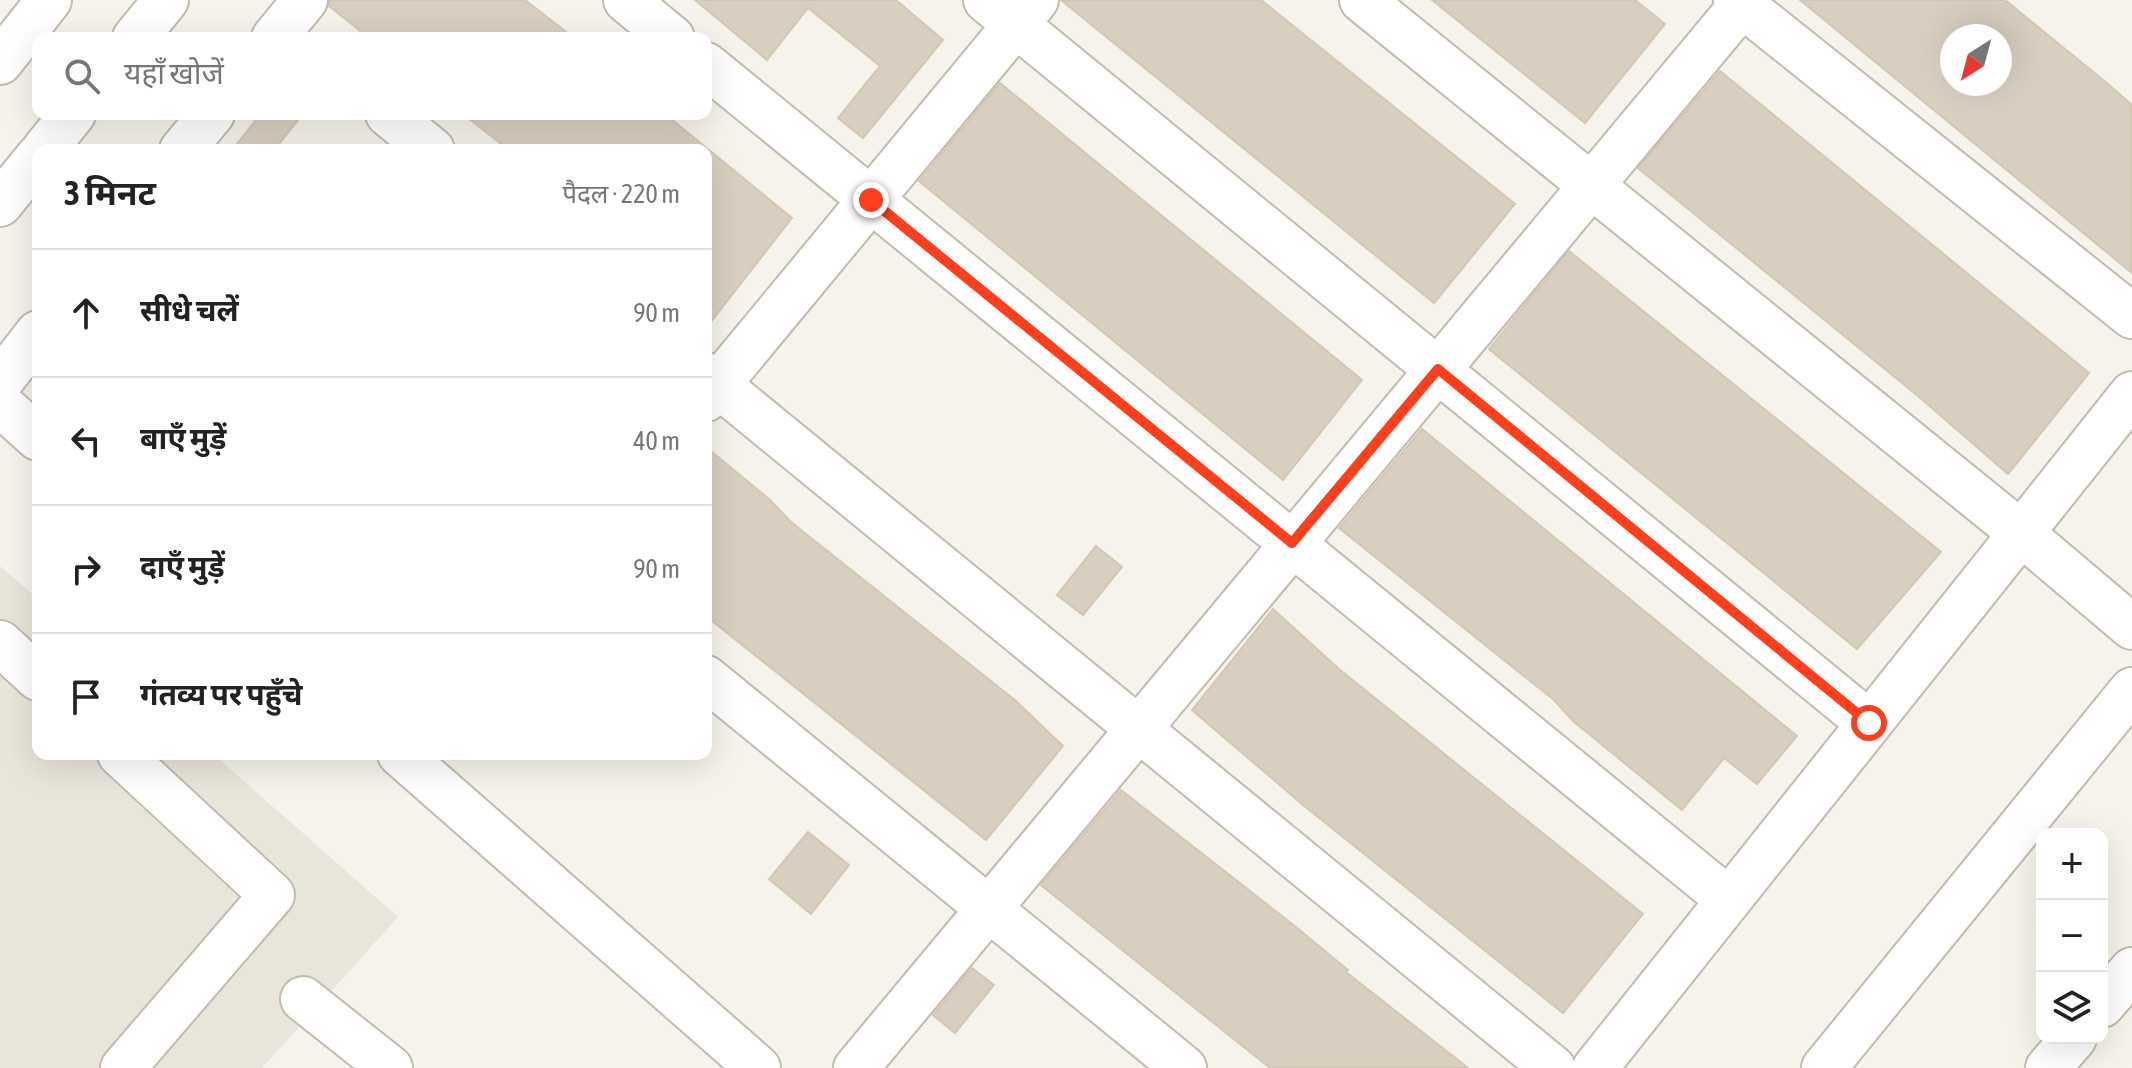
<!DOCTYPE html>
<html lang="hi">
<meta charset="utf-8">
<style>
:root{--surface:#fff;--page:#f6f6f6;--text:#222;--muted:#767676;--line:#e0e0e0}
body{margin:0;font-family:"Asap Condensed","Noto Sans Devanagari",sans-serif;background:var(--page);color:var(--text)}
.controls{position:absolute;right:24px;bottom:24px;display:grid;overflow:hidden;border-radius:16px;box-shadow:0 8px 32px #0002}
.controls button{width:72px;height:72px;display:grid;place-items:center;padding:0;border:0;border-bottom:2px solid var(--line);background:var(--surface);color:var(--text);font:40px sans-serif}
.compass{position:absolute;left:1940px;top:24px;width:72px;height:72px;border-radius:50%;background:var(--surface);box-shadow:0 8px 32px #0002;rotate:216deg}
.stop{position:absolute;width:24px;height:24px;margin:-18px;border:6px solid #fc3f1d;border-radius:50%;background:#fff}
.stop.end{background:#fc3f1d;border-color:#fff;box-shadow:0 2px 8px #0008}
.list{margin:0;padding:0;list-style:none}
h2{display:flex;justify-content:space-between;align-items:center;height:104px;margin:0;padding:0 32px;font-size:34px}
h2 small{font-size:26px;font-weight:400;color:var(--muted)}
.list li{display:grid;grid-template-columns:52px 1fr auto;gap:24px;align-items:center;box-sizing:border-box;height:128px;padding:0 32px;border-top:2px solid var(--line)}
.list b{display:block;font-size:30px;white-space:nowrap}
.list em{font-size:26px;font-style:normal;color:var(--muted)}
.icon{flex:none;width:44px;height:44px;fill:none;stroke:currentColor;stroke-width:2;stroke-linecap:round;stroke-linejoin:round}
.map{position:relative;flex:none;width:2132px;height:1068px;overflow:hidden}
.search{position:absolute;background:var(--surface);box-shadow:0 8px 32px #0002;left:32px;top:32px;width:680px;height:88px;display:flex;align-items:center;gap:20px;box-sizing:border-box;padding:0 28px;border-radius:16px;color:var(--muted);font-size:30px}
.panel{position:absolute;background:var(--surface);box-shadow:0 8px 32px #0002;left:32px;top:144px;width:680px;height:616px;border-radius:16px}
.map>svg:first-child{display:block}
.residential{fill:#eae5da}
.building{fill:#d8cfc1;stroke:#d3c7b4;stroke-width:2;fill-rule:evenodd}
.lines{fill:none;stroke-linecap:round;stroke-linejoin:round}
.minor-casing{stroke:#c2bbae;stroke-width:48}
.minor{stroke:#fff;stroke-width:44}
.route{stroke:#fc3f1d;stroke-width:10}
</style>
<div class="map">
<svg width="2132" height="1068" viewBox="0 0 2132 1068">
<rect width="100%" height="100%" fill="#f6f3ec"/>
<path class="residential" d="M0,566L38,599V754H213L398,917L262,1068H0Z"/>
<path class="building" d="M329,0H525L574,38H369L329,6Z
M695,0H896L943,40L863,138L838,118L880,66L808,8L767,60Z
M1061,0H1261L1515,204L1434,303Z
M1432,0H1635L1665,24L1585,123Z
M1800,0H2005L2108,84L2132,105V273ZM1952,36H2000V84H1952Z
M1720,71L2089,373L2008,474L1918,396L1638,168Z
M1000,83L1362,380L1283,480L919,181Z
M261,114H303L274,150H232Z
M463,114H665L792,218L706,328V150H509Z
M1569,251L1941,552L1857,649L1489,349Z
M1422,429L1797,736L1757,784L1724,758L1682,810L1573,721L1554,700L1339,528Z
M706,447L770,500L791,522L1016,701L1063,746L986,840L706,616Z
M1096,546L1122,567L1083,615L1057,595Z
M1273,609L1339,669L1643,914L1563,1013L1303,805L1192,710Z
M1121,790L1296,927L1348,970L1346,972L1468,1068H1270L1156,977L1041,885Z
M808,832L849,865L811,914L769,879Z
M972,968L994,985L955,1033L933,1015Z"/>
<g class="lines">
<g class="minor-casing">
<path id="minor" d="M626,0L672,38
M986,0L1869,723
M1362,0L2021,533L2132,627
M1736,0L2132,316
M135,38L166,0
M274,38L305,0
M0,62L49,0
M706,65L1729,900
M388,114L432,150
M44,150L73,114
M182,150L212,114
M0,204L38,157
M706,375L1553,1068
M0,382L38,333
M706,399L1036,0
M0,404L38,438
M0,643L38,678
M706,678L1184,1068
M120,754L272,895L123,1068
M400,754L758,1068
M303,999L390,1068
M2102,1005L2132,970
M856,1068L1746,0
M1595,1068L2132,394
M1824,1068L2132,690
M2048,1068L2074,1038"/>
</g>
<use href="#minor" class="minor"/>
</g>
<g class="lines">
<path class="route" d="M871,200L1292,543L1438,369L1869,723"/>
</g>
</svg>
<div class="controls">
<button>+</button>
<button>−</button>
<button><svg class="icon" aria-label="layers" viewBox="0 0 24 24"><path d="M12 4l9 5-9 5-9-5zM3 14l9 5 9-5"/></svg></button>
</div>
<svg class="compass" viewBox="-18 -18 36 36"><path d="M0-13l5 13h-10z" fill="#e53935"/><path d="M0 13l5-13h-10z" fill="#767676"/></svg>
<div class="stop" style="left:1869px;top:723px"></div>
<div class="stop end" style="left:871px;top:200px"></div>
<div class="search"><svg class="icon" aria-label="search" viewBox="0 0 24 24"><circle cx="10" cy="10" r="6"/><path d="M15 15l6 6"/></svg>यहाँ खोजें</div>
<section class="panel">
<h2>3 मिनट<small>पैदल · 220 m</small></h2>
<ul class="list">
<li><svg class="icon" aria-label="ahead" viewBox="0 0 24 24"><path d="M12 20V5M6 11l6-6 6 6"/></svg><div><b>सीधे चलें</b></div><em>90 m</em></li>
<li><svg class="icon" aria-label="left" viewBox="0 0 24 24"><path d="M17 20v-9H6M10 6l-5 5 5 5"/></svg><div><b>बाएँ मुड़ें</b></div><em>40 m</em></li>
<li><svg class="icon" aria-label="right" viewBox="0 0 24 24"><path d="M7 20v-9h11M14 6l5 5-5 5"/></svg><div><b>दाएँ मुड़ें</b></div><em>90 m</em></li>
<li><svg class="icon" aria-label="arrive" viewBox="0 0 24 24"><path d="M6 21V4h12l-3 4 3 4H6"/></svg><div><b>गंतव्य पर पहुँचे</b></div></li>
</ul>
</section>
</div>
